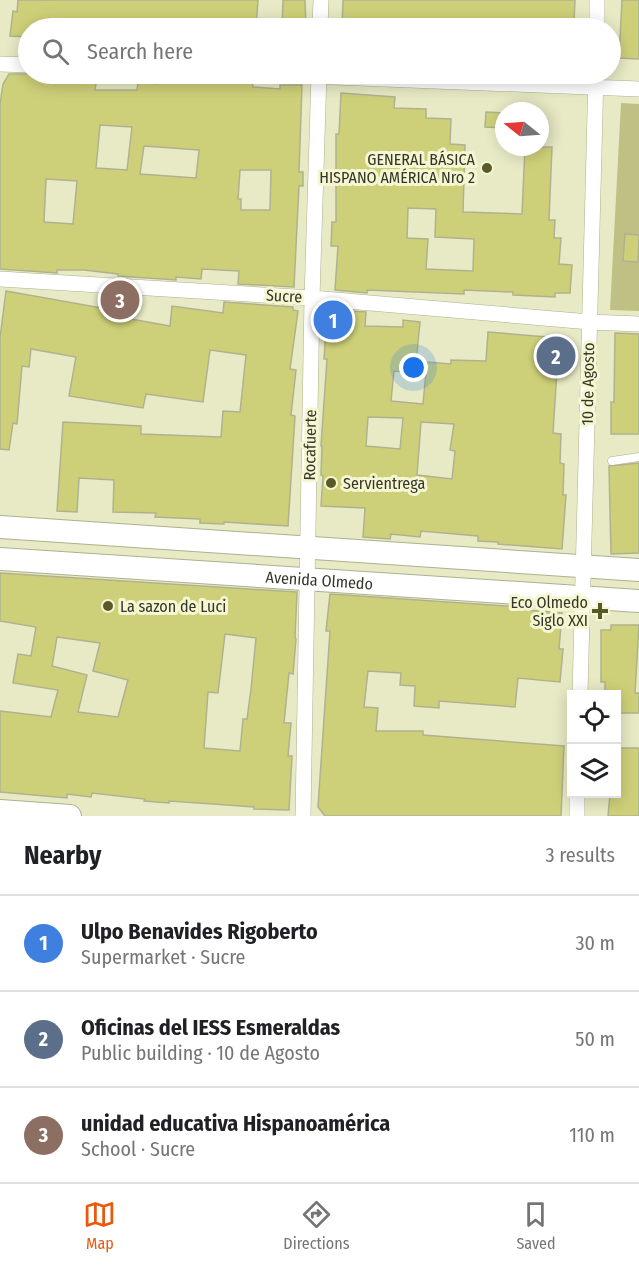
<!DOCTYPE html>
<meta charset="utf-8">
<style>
:root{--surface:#fff;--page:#f2f2f2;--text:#202124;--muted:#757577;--line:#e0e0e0;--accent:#ea580c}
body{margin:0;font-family:"Fira Sans Condensed",sans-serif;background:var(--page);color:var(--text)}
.controls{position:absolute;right:18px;bottom:18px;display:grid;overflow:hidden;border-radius:0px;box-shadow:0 3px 15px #0003}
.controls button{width:54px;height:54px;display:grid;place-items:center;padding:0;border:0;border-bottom:2px solid var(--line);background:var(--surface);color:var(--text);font:30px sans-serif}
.compass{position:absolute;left:495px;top:102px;width:54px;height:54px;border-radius:50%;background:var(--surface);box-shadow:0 3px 15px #0003;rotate:287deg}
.you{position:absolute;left:414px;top:368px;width:21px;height:21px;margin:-15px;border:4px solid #fff;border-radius:50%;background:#1a73e8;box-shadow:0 0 0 9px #1a73e833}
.badge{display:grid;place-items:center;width:39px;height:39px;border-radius:50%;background:var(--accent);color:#fff;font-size:20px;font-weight:700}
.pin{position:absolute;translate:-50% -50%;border:3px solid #fff;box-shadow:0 2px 6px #0006}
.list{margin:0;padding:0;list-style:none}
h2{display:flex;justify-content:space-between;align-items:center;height:78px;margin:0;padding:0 24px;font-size:26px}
h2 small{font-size:20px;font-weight:400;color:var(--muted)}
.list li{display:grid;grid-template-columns:39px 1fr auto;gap:18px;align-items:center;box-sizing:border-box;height:96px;padding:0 24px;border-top:2px solid var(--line)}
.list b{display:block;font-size:22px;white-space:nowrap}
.list p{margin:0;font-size:20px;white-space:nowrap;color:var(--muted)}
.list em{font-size:20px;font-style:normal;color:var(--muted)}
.icon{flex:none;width:33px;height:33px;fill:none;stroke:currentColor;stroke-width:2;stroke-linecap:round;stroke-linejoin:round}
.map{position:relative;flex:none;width:639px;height:816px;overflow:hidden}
.search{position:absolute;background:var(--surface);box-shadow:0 3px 15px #0003;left:18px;right:18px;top:18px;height:66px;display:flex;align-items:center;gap:15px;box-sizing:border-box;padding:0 21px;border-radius:33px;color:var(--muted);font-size:22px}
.sheet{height:366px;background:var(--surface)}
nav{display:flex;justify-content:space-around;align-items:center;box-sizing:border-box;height:84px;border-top:2px solid var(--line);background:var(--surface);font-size:16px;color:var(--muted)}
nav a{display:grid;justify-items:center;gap:3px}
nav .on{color:var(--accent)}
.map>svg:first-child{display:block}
.green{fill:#bfc184}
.building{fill:#ced079;stroke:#b0b28f;stroke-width:1.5;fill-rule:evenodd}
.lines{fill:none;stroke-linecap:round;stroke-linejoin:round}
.lane-casing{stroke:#aeb08d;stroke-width:9}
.street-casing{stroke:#aeb08d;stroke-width:16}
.secondary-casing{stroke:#aeb08d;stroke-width:24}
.lane{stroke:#fff;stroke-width:8}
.street{stroke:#fff;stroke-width:15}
.secondary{stroke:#fff;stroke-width:22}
.poi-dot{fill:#595a27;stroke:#f5f7d2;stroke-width:2}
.labels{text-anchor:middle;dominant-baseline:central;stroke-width:6;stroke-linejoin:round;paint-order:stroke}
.poi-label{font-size:16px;fill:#353628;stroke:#f5f7d2;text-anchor:end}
.street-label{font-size:16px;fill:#353628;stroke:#f5f7d2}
</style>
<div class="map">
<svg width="639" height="816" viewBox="0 0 639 816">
<rect width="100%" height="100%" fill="#e8eac5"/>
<path class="green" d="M621,103L639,104V311L610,310Z"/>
<path class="building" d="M18,0H258L256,28H28V37L10,36L13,11L17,12Z
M283,0H305L306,28H282Z
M343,0H575L574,21H566V28H342Z
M622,0H639V59L619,58Z
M9,74H73L97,77L95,90H137L138,82L156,84V77L224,81V79L252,80L253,87L280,89V85H302L299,172H303V186H299L294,287L238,284L239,271L202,269L201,279L176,277V280L118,276V274L84,270H57V273L0,269V104L3,84ZM100,125L132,127L127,170L96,168ZM144,146L199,150L196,178L140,174ZM240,170H271L270,210H241V199H238ZM46,179L77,181L73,224L44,222Z
M341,93L395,97L394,108L426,109V118L451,119L450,144L465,145L463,212L522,214L525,147H552L549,220H555L554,238H561L559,264L572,265L570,293H555V297L513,295V292L464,290V294L367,290V293L335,290L338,246H331L332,222H336V134H339ZM408,208L436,209L435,237L474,239L473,271L426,269L428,239L407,238Z
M486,112L504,113V128L485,127Z
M625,234L639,235L638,262L623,261Z
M6,291L107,309L108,306L127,309L125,318L170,326L172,306L223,313L224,302L293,307V310L298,311L290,369L296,370L291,415L295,416L288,526L224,522V524L200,523V519L155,517L156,513L113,512L114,480L79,478L77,512L57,511L63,422L141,426V434L221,437L223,411L240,412L246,355L210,350L203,402L146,394L143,408L69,396L76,357L31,349L29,367L22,366L17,424L13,423L9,450L0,449V338Z
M334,310L366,312L365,326L403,327V320L420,322L415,373L394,371L391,401L423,404L427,362L451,364V360L486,361L488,332L559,338L553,433L561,434L560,463L564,464L563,495H566L562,549L498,544V542L478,541V536L421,531L420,537L391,534L390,539L363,537L365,508L321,506L323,476L321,475L322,446H321L327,359H324L327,312H334ZM368,417L403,418L400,449L366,446ZM421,422L454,424L450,450L455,451L452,479L417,475Z
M615,333L639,334V434H611V402H614Z
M639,463V553L611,554L609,466Z
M0,573L297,592L295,637L296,639L293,674L289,673L284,723H291L288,756H292L289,810L254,809V807L227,805L169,801V803L144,801L145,799L92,793L91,797L67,794V798L0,792V711L51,717L58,690L13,683L18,654L31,656L36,627L0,621ZM225,634L256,638L251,689L247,719H243L240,751L204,748L208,692L218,693ZM57,637L100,643L93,671L128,680L118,717L78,712L87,675L52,666Z
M330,594L520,607H527V610L562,613L559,649H563L560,682L518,678L515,707L439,701V708L414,706L415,686L400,685L401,673L368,671L364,707L378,708L376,731H423V735L564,746L561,816H325L318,807L330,631H326Z
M611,625H639L635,693H639V713H616V694H605V682H601V630H611Z
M616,748H639V816H608L610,794H616Z"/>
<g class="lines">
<g class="lane-casing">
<path id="lane" d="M612,461L639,457"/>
</g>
<g class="street-casing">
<path id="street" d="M320,28L321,0
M597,28V0
M0,64L28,65
M259,74L639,89
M0,279L312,298L590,322L639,324
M580,694L596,74
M303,816L312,298L319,74
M577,816V794"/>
</g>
<g class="secondary-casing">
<g id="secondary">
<path d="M0,527L639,570"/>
<path id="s1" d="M0,559L639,601"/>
<path d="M0,811L70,816"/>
</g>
</g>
<use href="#lane" class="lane"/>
<use href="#street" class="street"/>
<use href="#secondary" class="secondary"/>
</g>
<g class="poi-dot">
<circle cx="487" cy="168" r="6"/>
<circle cx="331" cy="483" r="6"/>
<circle cx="108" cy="606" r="6"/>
<path d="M597 602h6v6h6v6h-6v6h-6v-6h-6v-6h6z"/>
</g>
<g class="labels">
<g class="poi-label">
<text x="475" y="159">GENERAL BÁSICA<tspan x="475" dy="18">HISPANO AMÉRICA Nro 2</tspan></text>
<text x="343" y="483" text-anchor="start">Servientrega</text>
<text x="588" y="602">Eco Olmedo<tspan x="588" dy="18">Siglo XXI</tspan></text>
<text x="120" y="606" text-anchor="start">La sazon de Luci</text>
</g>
<g class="street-label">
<text transform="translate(284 296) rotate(3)">Sucre</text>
<text transform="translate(588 384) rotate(-89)">10 de Agosto</text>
<text transform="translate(310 445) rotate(-89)">Rocafuerte</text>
<text stroke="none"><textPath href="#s1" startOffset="320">Avenida Olmedo</textPath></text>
</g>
</g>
</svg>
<div class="controls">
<button><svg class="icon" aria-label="locate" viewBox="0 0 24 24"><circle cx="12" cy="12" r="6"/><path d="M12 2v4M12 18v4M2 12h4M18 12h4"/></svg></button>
<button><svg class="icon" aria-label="layers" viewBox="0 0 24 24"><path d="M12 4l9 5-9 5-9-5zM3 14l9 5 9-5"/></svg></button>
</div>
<svg class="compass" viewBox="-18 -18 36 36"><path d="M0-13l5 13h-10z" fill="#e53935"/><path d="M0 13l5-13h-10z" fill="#757577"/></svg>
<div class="you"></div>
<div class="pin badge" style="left:333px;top:320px;background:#3f7fe0">1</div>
<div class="pin badge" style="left:556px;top:356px;background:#5c6f8a">2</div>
<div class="pin badge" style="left:120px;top:300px;background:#8d6e63">3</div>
<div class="search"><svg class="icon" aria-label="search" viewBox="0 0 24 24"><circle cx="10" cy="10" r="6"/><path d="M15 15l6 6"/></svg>Search here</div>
</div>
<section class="sheet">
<h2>Nearby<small>3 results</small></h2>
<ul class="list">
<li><span class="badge" style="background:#3f7fe0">1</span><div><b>Ulpo Benavides Rigoberto</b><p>Supermarket · Sucre</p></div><em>30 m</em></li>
<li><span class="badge" style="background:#5c6f8a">2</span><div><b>Oficinas del IESS Esmeraldas</b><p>Public building · 10 de Agosto</p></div><em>50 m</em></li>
<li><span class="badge" style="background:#8d6e63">3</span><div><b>unidad educativa Hispanoamérica</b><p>School · Sucre</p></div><em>110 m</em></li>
</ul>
</section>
<nav>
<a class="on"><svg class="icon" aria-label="map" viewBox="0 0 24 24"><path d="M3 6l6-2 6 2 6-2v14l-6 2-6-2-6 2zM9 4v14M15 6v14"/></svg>Map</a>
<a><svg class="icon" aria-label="directions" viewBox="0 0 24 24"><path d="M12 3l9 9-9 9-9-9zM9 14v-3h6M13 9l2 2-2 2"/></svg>Directions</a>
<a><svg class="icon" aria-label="saved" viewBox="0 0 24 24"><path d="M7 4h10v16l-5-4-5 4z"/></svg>Saved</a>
</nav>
